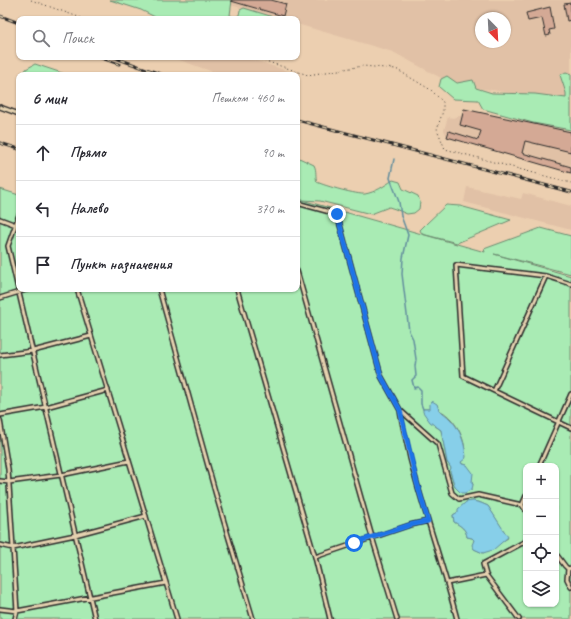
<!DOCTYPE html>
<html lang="ru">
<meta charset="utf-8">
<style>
:root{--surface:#fff;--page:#f7f7f7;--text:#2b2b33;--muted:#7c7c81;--line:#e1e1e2}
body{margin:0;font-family:Caveat,sans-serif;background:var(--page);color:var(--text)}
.controls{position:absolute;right:12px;bottom:12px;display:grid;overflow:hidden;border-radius:8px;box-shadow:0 1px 3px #0004}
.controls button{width:36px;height:36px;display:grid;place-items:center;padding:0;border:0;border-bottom:1px solid var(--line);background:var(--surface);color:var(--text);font:20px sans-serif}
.compass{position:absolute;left:475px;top:12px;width:36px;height:36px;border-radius:50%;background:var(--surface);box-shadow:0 1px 3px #0004;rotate:156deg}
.stop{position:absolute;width:12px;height:12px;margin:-9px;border:3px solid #1a73e8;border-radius:50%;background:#fff}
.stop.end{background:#1a73e8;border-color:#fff;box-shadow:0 1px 4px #0008}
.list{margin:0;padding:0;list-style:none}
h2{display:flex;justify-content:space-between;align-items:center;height:52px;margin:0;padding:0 16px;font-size:17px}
h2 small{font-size:13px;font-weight:400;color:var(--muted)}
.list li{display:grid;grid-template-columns:26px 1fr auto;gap:12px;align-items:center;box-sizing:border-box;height:56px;padding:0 16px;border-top:1px solid var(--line)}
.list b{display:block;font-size:15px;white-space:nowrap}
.list em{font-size:13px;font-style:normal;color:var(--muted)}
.icon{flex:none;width:22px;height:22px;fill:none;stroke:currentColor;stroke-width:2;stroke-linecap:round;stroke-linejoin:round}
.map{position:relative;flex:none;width:571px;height:619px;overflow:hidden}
.search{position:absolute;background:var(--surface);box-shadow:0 1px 3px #0004;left:16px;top:16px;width:284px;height:44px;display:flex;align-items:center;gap:10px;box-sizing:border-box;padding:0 14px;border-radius:8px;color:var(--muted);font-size:15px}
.panel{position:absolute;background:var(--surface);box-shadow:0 1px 3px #0004;left:16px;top:72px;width:284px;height:220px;border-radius:8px}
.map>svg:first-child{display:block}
.built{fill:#e1c1a6;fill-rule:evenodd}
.green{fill:#a9ebb4;stroke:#6a8b70;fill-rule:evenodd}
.water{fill:#87cfe9;stroke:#628d9d}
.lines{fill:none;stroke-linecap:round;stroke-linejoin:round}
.stream{stroke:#628d9d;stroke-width:1.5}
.building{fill:#d4a995;stroke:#2b2b2b}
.service-casing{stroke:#2b2b2b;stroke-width:6}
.path{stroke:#2b2b2b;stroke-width:1;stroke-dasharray:1 3;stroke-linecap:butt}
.service{stroke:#e5d2b0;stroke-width:3}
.rail-casing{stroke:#2b2b2b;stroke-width:3}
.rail{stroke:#e5d2b0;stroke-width:1.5;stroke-dasharray:4.5;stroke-linecap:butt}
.route{stroke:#1a73e8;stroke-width:5}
</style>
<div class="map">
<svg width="571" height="619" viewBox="0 0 571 619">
<rect width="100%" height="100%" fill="#eccfb0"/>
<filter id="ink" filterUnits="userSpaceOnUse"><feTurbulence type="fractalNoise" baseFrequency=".025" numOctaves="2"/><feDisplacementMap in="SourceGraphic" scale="8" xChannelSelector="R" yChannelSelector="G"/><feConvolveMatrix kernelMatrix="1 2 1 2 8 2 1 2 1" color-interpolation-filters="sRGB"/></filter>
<g filter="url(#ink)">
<path class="built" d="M213,0H571V107L535,96L454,85L393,52L297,24V19H279ZM481,18H505V42H481Z
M171,57H245L291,72L290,75H222Z
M464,109L571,132V173L447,137L444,130L448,117L453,118L463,114Z
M467,187L521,199L523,193L571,206V230L464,202Z"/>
<path class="green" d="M110,0H232L230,15L235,18L239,15L240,10L244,8L280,19H159L141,10Z
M35,64L68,75H24L26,69Z
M566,72L571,74V130L533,123L483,109L478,100L453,99L439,87L441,79L447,76L457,83L473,80L476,88L492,93L535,94L566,98V93L560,75Z
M297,157L314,165C317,171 315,176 317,182C325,186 358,195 365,194C376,192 384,186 393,180L400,182L403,189L418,196L420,202L419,209L414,213L407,214L395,209L389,207L371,214L320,201L302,200L485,252L484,249L541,228L571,236V274L494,254L571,276V619H0V189L19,195V289H297ZM423,409C428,409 435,409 439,410C453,416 464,435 465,450C465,453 462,458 461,462L462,464L467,465L473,485L455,487L451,474V468L447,462L441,430L435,426ZM526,466H556V604H526ZM473,501L481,503L488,506L508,538L483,553L474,549V540L472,538L467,537C466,529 461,526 454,522L453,515L458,512L466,502Z
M446,205L460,206L511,220L457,243L422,234L420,230L426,224Z"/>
<path class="water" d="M432,401L437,404L439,410C456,421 464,436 466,457L465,459L461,462L462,464L467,465L473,473L472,482L473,485L472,489L465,493H461L455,487L450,471L451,468L447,462L441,430L430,422L423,412V409H430V404Z
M473,501L481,503L488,506L508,537L493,550L483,553L474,549L472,545L474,540L472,538L467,537C466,529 461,526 454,522L453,515L458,512V509L466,502Z"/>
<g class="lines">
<path class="stream" d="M394,159L390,178L399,202L401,216L408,235L403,258L402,274L409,331L413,339L416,359L415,366L416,376L412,380L414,388L418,387L421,390V404L423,409"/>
</g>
<path class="building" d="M231,0H271L286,4L283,16L231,1Z
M571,3V20L567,21L564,4Z
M550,7L554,29L549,30L550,35L546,36L542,18L528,21L526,13Z
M464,109L571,132V152L525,141L522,153L571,167V173L447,137L449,131L478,140L481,131L460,125Z"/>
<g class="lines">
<g class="service-casing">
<path id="service" d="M0,107L19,114
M297,203L337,214L381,376L400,410L438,444L452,493L459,499L478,495L522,505
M19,215L8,246L95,619
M0,219L16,225
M297,271L372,537L397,619
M546,276L494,391L571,428
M77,289L177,619
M159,289L216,495L253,619
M237,289L315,557L330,619
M0,298L29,289
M0,355L33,351L91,336
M494,391L463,376L456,265L546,276L571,284
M400,410C402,426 407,442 410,458C424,512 443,565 457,619
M0,415L46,407L108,390
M0,420L8,469L17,611L15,619
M539,466L571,394
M0,481L9,482L61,475L129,461
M526,496L522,505L526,511
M0,545L13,548L75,535L146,516
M556,554L565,566L568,569
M315,557L410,525L428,521
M571,568L568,569L567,579L571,587
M486,575L483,564L526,541
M447,583L486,575L519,619
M0,609L17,611L166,583"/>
</g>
<path class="path" d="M31,0L84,19
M253,57L308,75L363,66L396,69L431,90L443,102V111L437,129L445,149L571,183"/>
<use href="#service" class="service"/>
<g class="rail-casing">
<path id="rail" d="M0,16L19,23
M99,57L119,64
M113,57L163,75
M297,120L571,192
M0,143L19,149"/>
</g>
<use href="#rail" class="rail"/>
</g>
</g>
<g class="lines" filter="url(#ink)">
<path class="route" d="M337,214L381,376L400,410L417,483L428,521L410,525L354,543"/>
</g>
</svg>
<div class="controls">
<button>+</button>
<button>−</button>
<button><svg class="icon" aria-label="locate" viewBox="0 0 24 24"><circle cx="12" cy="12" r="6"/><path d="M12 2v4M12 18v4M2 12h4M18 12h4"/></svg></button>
<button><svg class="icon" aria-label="layers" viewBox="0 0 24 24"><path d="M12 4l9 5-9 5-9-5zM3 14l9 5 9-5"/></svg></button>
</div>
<svg class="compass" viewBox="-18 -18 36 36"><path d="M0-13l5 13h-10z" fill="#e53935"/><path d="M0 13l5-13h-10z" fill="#7c7c81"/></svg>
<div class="stop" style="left:354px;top:543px"></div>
<div class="stop end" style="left:337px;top:214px"></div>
<div class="search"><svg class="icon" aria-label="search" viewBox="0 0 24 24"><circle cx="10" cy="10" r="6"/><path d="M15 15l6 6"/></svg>Поиск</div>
<section class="panel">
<h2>6 мин<small>Пешком · 460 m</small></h2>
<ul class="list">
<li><svg class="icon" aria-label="ahead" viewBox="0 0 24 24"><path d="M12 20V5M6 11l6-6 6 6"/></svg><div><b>Прямо</b></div><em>90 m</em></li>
<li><svg class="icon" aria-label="left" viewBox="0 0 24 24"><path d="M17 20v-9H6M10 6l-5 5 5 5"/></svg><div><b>Налево</b></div><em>370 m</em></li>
<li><svg class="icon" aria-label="arrive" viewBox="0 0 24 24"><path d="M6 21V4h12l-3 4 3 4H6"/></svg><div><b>Пункт назначения</b></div></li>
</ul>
</section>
</div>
